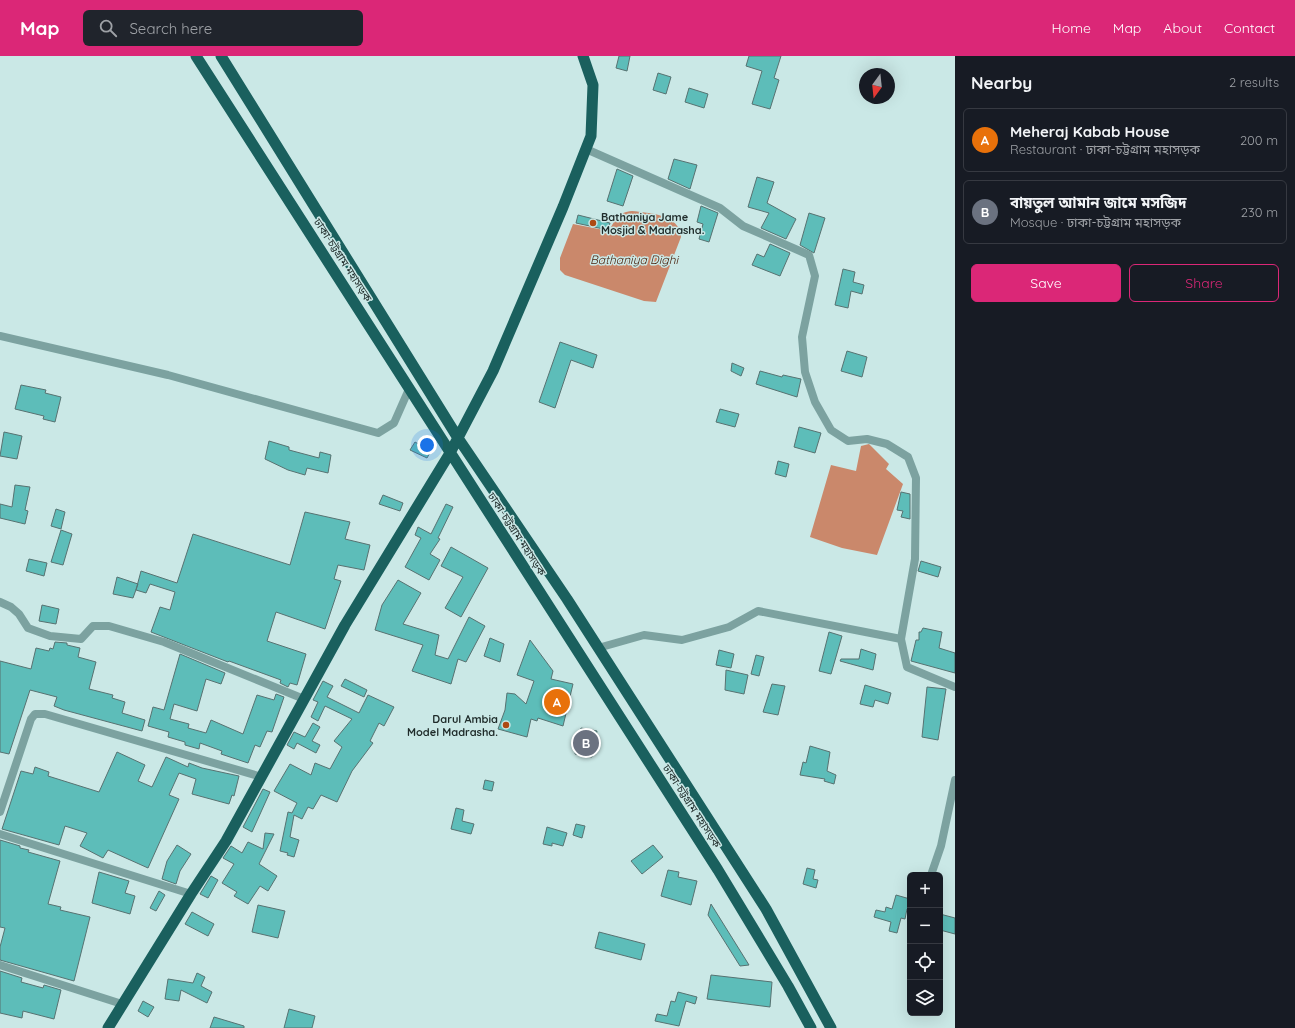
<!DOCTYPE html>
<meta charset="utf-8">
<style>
:root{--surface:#171b24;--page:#20242c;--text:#f1f3f6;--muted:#9ea1a6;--line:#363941;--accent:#db2777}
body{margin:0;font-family:Quicksand,"Noto Sans Bengali",sans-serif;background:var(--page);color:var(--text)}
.controls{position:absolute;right:12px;bottom:12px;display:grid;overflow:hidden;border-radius:6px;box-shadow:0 4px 16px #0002}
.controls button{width:36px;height:36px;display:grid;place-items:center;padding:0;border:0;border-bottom:1px solid var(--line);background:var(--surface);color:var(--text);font:20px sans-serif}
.compass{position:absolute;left:859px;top:12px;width:36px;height:36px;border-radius:50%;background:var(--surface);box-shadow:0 4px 16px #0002;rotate:195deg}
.you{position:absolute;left:427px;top:389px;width:14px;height:14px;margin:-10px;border:3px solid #fff;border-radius:50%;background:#1a73e8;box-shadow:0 0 0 6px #1a73e833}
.badge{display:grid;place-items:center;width:26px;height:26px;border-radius:50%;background:var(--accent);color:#fff;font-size:13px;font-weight:700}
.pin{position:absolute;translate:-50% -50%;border:2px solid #fff;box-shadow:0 1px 4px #0006}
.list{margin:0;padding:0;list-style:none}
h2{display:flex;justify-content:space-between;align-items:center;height:52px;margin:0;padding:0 16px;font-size:17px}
h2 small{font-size:13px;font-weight:400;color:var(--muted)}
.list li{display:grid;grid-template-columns:26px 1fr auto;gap:12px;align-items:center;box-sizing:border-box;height:64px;margin:0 8px 8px;padding:0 8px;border:1px solid var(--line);border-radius:6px}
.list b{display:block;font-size:15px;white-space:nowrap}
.list p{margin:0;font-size:13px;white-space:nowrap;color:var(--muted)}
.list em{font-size:13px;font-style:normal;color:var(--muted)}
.actions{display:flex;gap:8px;padding:12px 16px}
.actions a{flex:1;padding:9px 0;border:1px solid var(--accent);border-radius:6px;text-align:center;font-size:14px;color:var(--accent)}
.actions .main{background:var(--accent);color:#fff}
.icon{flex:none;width:22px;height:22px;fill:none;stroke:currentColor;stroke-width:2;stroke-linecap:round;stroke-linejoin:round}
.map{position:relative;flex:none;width:955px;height:972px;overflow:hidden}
header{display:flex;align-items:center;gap:24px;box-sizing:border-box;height:56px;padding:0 20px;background:var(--accent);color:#fff}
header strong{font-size:19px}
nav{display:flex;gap:22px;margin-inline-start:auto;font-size:14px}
.search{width:280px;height:36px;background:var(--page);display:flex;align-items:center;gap:10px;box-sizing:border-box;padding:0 14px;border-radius:6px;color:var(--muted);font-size:15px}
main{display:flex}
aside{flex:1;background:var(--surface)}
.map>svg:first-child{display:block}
.water{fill:#ca886b}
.building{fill:#5dbdb9;stroke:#577271}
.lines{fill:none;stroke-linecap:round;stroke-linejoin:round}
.minor{stroke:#7ca2a0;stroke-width:8}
.trunk{stroke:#1a605e;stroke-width:11}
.poi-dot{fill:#ad4a13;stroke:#cae8e6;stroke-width:1.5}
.labels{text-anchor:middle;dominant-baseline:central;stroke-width:3;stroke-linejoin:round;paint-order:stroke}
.poi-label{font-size:11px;font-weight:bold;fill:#1f2b2a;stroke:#cae8e6;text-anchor:start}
.street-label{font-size:11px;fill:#1f2b2a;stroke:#cae8e6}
.water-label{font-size:12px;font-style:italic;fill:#461b06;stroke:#cae8e6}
</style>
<header>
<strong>Map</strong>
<div class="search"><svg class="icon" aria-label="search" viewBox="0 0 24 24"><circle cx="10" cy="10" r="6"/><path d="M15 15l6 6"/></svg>Search here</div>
<nav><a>Home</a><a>Map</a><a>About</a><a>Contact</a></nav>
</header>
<main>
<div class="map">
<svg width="955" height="972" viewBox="0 0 955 972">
<rect width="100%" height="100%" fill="#cae8e6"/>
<path class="water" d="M632,155C649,157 680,158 681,181L656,246L644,245L565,219L560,214V202L573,168L609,175C615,164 618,156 632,155Z
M869,388L889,408L886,413L903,428L877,499L842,492L810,481L831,409L856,415L861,390Z"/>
<path class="building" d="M619,0H630L627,15L616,12Z
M749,0H781L774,22L779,24L770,53L752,48L762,15L746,10Z
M658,17L671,21L666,38L653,34Z
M689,32L708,38L704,52L685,46Z
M674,103L697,109L690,133L668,123Z
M617,113L633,120L623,150L607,145Z
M757,121L774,126L767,147L796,163L786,183L761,172L769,157L748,151Z
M701,150L718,157L709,186L699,183L703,168L697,166Z
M809,157L825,162L814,197L800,189Z
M578,159L610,167L608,174L576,167Z
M770,188L790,197L780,220L752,209L757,198L764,201Z
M843,213L855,216L853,226L864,229L862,238L851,235L848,252L835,249Z
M560,286L597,299L593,312L571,304L555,352L539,346Z
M847,295L867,301L862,321L841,315Z
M732,307L744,312L741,320L731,315Z
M760,315L782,321L783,319L801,323L797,341L756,328Z
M21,329L46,334L45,337L61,341L55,366L43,363L44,360L15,353Z
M720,353L739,358L735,371L716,366Z
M799,371L821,377L815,397L794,391Z
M4,376L22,380L17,403L0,400Z
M269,385L289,391V394L319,402L320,396L331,399L328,417L307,412L305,419L288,414L265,403Z
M415,386L431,395L427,402L410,394Z
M778,405L789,408L786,421L775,418Z
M15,429L30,431L25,454L28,455L25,468L0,462V448L12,451Z
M901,436L910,438V463L901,461L903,455L897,454Z
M383,439L403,447L400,455L379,448Z
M446,448L453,451L438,482L440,483L430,498L440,504L429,524L405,511L421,482L415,479L418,471L431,478Z
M56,453L65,456L61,473L51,470Z
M305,456L350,466L345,483L370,489L364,514L338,509L334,523L341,525L325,573L276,556L267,585L306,598L297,629L290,627L288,631L280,627L281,624L229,605L228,606L151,576L160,551L170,554L175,536L150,528L146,537L136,534L141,515L177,527L193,478L290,509Z
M61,474L72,478L63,509L51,506Z
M451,491L488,512L461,561L445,552L463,521L441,510Z
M29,503L47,507L44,520L26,515Z
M921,505L941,511L938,521L918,515Z
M117,521L138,528L133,542L113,538Z
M398,524L421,537L403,568L439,579L435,599L448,603L469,561L485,570L466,606L458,603L451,628L412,615L423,589L375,574L382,549Z
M42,549L59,553L56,568L39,565Z
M923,572L942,576L939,592L955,597V617L911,605L916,584H919V576H921Z
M829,576L842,580L831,618L819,615Z
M490,582L504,588L500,606L484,600Z
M530,584L553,615L551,623L573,628L563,670L538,662L537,665L531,663L527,681L498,673L505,654L507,637L515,638L526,648L534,625L517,619Z
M55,586L67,587V589L80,592L78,601L96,606L89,633L113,639L112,642L125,646L122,657L145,664L142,675L64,654L54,650L57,641L30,634L9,698L0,696V605L31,613L36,592L49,595L50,592L53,593Z
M861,593L876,598L873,614L840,605L841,603H859Z
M719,594L734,598L731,612L716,609Z
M180,598L225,617L221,628L206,623L197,655L174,648L170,663L189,668L188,672L206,677L211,664L243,678L257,639L274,644L276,638L284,641L272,676L267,675L260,691L255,689L248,707L221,698L222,695L200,687L199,693L185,689V686L168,681L169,676L148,670L153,651L164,654Z
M756,599L764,601L759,620L751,618Z
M726,614L748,619L744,638L725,634Z
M345,623L367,634L364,641L341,630Z
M323,625L333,630L327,641L359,657L368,639L394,651L384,670L379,667L370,685L373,687L352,715L337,746L321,739L313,753L308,751L302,763L294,759L290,781L299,784L294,801L287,799L288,797L280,795L288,756L292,757L297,747L274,735L290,708L311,719L315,707L330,713L342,691L334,685L352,663L325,650L318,665L311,661L318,646L313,644Z
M772,628L785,630L778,659L763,656Z
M865,629L891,637L888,648L875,644L873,651L860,648Z
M927,631L946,633L938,684L922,681Z
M313,667L320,671L312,685L320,689L316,697L297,687L294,693L287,689L294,676L305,681Z
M581,672L597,675L592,701L575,698Z
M810,690L830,696L827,715L836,719L834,728L824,725L825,723L800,719L803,706L806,707Z
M117,696L145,709L138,725L152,731L166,701L188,711L189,707L202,712L239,720L234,740L232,739L229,748L192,738L196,723L179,717L169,739L179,743L148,812L108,794L103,802L80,790L87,777L65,770L59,789L2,773L21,715L33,718L35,711L49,716L48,720L99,736Z
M485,724L494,726L492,735L483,733Z
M263,733L270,736L252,776L243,771Z
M456,752L464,754L462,765L474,768L471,778L451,773Z
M576,768L585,770L582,782L573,779Z
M547,771L567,777L563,790L552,787V790L543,788Z
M265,777L274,778L259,808L277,820L268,835L260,830L248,848L234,840L237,836L222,827L234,808L223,802L231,790L242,797L248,786L263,793Z
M0,784L20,790V792L29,794L28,796L60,805L48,848L61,851L60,854L90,861L74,925L0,904V891L5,872L0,871Z
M177,789L191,798L180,815L176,828L162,823L167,805Z
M653,789L663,801L642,818L631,805Z
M807,812L815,814L813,823L818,824L816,832L803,828Z
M668,814L679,816L678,821L697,825L691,849L661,840Z
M99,816L129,825L125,837L135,840L130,858L92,847Z
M211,820L218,824L208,842L200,838Z
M159,835L165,839L156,855L150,852Z
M896,839L910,843V854L907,853L905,863L901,862L897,877L889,875L891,866L874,861L876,854L885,856L886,851L892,853Z
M711,848L749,909L740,910L708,859Z
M258,849L285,855L278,882L252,876Z
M192,856L214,868L208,880L185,868Z
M940,858L955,862V878L940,874Z
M599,876L645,888L641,904L595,892Z
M0,915L22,922L21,926L43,932L44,929L61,934L54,963L23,955L22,962L0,957Z
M197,917L205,921L201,930L212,936L207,947L181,934L179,945L165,943L168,923L193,927Z
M711,919L772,926L770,951L707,943Z
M678,936L697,941L695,948L686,945L679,970L655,965L657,958L667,960L671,945L675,946Z
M143,945L154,951L148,961L138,955Z
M289,953L315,960L312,972H284Z
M214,961L244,970V972H210Z"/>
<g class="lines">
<path class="minor" d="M586,93L720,152L743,170L809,199L815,220L802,281L805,316L815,346L831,374L848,385L867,383L887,388L908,401L916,422L915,503L901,583L907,611L955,631
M0,280L168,319L378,377L394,367L409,333
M0,546L11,551L19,558L28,572L50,580L81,583L93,570H109L164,586L304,643
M598,592L644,579L682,584L729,571L758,555L901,583
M0,756L31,663L35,658H45L262,721
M0,778L191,838
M931,819L941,790L955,724
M0,909L122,948"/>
<path class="trunk" d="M196,0L718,814L788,930L811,972
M221,0L458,382L567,543L766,853L831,972
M108,972L191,838L226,785L345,569L450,397L493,315L563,151L591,80L593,29L583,0"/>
</g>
<g class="poi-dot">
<circle cx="593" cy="167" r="4"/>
<circle cx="506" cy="669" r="4"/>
</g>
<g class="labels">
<g class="poi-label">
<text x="601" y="161">Bathaniya Jame<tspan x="601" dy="13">Mosjid &amp; Madrasha.</tspan></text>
<text x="498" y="663" text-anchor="end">Darul Ambia<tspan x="498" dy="13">Model Madrasha.</tspan></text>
</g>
<g class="street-label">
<text transform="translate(343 204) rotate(57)">ঢাকা-চট্টগ্রাম মহাসড়ক</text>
<text transform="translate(517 478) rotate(57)">ঢাকা-চট্টগ্রাম মহাসড়ক</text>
<text transform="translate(692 750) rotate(57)">ঢাকা-চট্টগ্রাম মহাসড়ক</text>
</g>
<g class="water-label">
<text x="634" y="203">Bathaniya Dighi</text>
</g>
</g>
</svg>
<div class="controls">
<button>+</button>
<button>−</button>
<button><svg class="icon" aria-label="locate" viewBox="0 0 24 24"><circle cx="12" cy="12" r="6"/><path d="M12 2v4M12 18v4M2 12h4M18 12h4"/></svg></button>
<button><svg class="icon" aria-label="layers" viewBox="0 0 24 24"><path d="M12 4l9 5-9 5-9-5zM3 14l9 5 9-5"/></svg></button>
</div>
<svg class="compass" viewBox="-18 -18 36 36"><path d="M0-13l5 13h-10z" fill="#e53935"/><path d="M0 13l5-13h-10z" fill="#9ea1a6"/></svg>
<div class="you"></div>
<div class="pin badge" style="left:557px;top:646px;background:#e8710a">A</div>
<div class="pin badge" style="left:586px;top:687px;background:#6b7280">B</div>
</div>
<aside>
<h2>Nearby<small>2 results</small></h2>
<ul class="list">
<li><span class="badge" style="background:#e8710a">A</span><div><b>Meheraj Kabab House</b><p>Restaurant · ঢাকা-চট্টগ্রাম মহাসড়ক</p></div><em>200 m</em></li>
<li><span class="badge" style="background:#6b7280">B</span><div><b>বায়তুল আমান জামে মসজিদ</b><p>Mosque · ঢাকা-চট্টগ্রাম মহাসড়ক</p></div><em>230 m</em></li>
</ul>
<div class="actions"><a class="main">Save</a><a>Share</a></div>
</aside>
</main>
